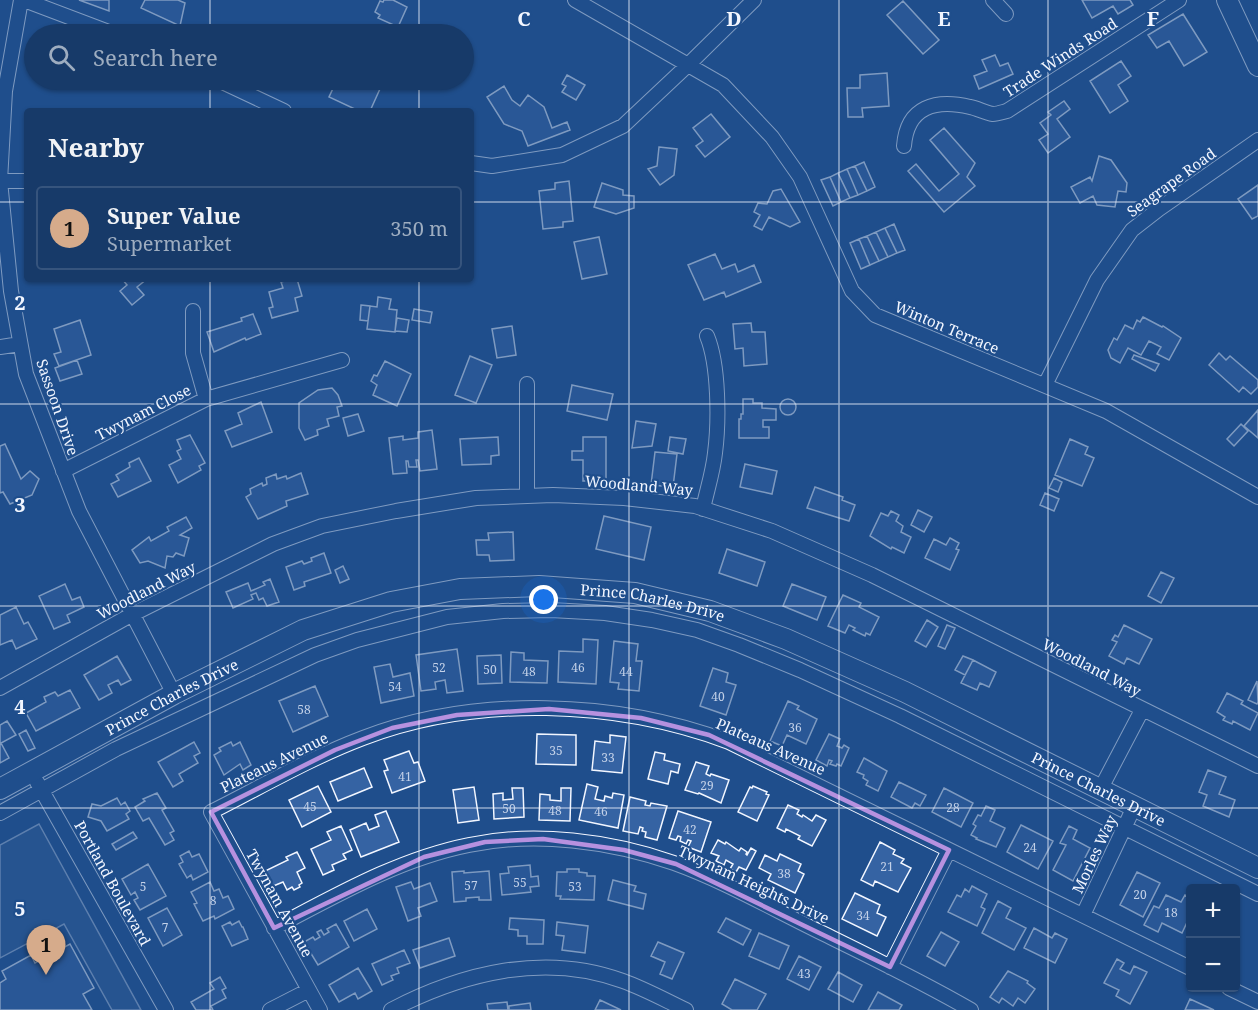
<!DOCTYPE html>
<meta charset="utf-8">
<style>
:root{--surface:#173a69;--page:#244571;--text:#f1f3f6;--muted:#9eadc0;--line:#36547d;--accent:#d6ab8b}
body{margin:0;font-family:"Noto Serif",serif;background:var(--page);color:var(--text)}
.controls{position:absolute;right:18px;bottom:18px;display:grid;overflow:hidden;border-radius:6px;box-shadow:0 2px 4px #0004}
.controls button{width:54px;height:54px;display:grid;place-items:center;padding:0;border:0;border-bottom:2px solid var(--line);background:var(--surface);color:var(--text);font:30px sans-serif}
.you{position:absolute;left:544px;top:600px;width:21px;height:21px;margin:-15px;border:4px solid #fff;border-radius:50%;background:#1a73e8;box-shadow:0 0 0 9px #1a73e833}
.badge{display:grid;place-items:center;width:39px;height:39px;border-radius:50%;background:var(--accent);color:#111;font-size:20px;font-weight:700}
.pin{position:absolute;translate:-50% -50px;filter:drop-shadow(0 2px 3px #0008)}
.pin::after{content:'';position:absolute;top:32px;width:21px;height:18px;background:inherit;clip-path:polygon(0 0,100% 0,50% 100%)}
.list{margin:0;padding:0;list-style:none}
h2{display:flex;justify-content:space-between;align-items:center;height:78px;margin:0;padding:0 24px;font-size:26px}
h2 small{font-size:20px;font-weight:400;color:var(--muted)}
.list li{display:grid;grid-template-columns:39px 1fr auto;gap:18px;align-items:center;box-sizing:border-box;height:84px;margin:0 12px 12px;padding:0 12px;border:2px solid var(--line);border-radius:6px}
.list b{display:block;font-size:22px;white-space:nowrap}
.list p{margin:0;font-size:20px;white-space:nowrap;color:var(--muted)}
.list em{font-size:20px;font-style:normal;color:var(--muted)}
.icon{flex:none;width:33px;height:33px;fill:none;stroke:currentColor;stroke-width:2;stroke-linecap:round;stroke-linejoin:round}
.map{position:relative;flex:none;width:1258px;height:1010px;overflow:hidden}
.search{position:absolute;background:var(--surface);box-shadow:0 2px 4px #0004;left:24px;top:24px;width:450px;height:66px;display:flex;align-items:center;gap:15px;box-sizing:border-box;padding:0 21px;border-radius:33px;color:var(--muted);font-size:22px}
.panel{position:absolute;background:var(--surface);box-shadow:0 2px 4px #0004;left:24px;top:108px;width:450px;height:174px;border-radius:6px}
.map>svg:first-child{display:block}
.parking{fill:#305b95;stroke:#a8bbd7;stroke-width:1.5}
.building{fill:#3563a3;stroke:#f2f6ff;stroke-width:1.5}
.lines{fill:none;stroke-linecap:round;stroke-linejoin:round}
.minor-casing{stroke:#f2f6ff;stroke-width:16}
.highway-casing{stroke:#f2f6ff;stroke-width:22}
.minor{stroke:#1f4e8c;stroke-width:14}
.highway{stroke:#1f4e8c;stroke-width:20}
.marked{fill:none;stroke:#b691df;stroke-width:4.5;stroke-linejoin:round}
.grid{fill:none;stroke:#f2f6ff;stroke-width:1.5;stroke-opacity:0.55}
.labels{text-anchor:middle;dominant-baseline:central;stroke-width:4.5;stroke-linejoin:round;paint-order:stroke}
.number-label{font-size:12px;fill:#c3d1e8}
.street-label{font-size:15px;fill:#f2f6ff;stroke:#1f4e8c}
.grid-label{font-size:20px;text-anchor:middle;font-weight:bold;fill:#f2f6ff;stroke:#1f4e8c;stroke-width:4.5;stroke-linejoin:round;paint-order:stroke}
</style>
<div class="map">
<svg width="1258" height="1010" viewBox="0 0 1258 1010">
<rect width="100%" height="100%" fill="#1f4e8c"/>
<path class="parking" d="M39,824L141,1010H112L64,924L0,958V845Z"/>
<path class="building" d="M79,0H109V11Z
M145,0H178L185,3L180,26L141,8Z
M384,0H393L407,7L398,27L378,18L380,15L375,12L380,1L383,2Z
M1082,0H1130L1133,5L1118,14L1113,6L1092,18Z
M903,1L939,40L923,54L887,15Z
M1183,14L1207,52L1184,66L1169,41L1157,48L1148,35Z
M995,55L1000,66L1008,63L1013,74L979,89L974,76L987,71L982,60Z
M1121,61L1131,76L1118,85L1128,101L1110,113L1090,81Z
M887,73L889,106L862,108L863,117H848L847,88H860V75Z
M567,75L585,85L576,100L562,92L566,86L562,84Z
M337,80H384L370,111H359L329,97Z
M504,86L512,100L520,106L528,95L544,107L552,128L567,122L570,130L528,146L522,131L504,124L487,97Z
M1064,101L1070,109L1057,119L1070,137L1048,153L1039,140L1048,134L1040,123L1051,115L1048,112Z
M711,114L730,137L705,157L696,146L703,141L693,128Z
M944,128L975,163L967,177L975,186L944,212L908,171L916,164L939,191L959,174L930,140Z
M659,147L677,149L674,175L660,185L648,169L657,166Z
M1099,156L1111,160L1127,183L1126,192L1118,191L1115,207L1097,205L1093,196L1080,203L1071,187L1090,177L1092,181Z
M864,162L875,187L867,191L855,166Z
M855,166L867,191L858,195L847,169Z
M847,169L858,195L850,198L838,173Z
M838,173L850,198L841,202L830,177Z
M830,177L841,202L833,206L821,180Z
M569,181L573,221L563,222V227L543,229L539,191L555,189V183Z
M602,183L623,190V195L634,196V208L616,214L594,207Z
M1258,185V216L1252,219L1238,199Z
M781,189L800,222L790,227L769,217L762,230L754,226L760,215L754,212L758,203L767,204L773,191Z
M894,224L905,250L897,253L885,228Z
M885,228L897,253L888,257L876,232Z
M876,232L888,257L879,261L867,236Z
M867,236L879,261L870,265L859,239Z
M599,237L607,274L582,279L574,242Z
M859,239L870,265L861,269L850,243Z
M715,254L722,269L735,264L738,272L754,265L761,282L726,297L724,292L704,300L688,265Z
M122,279H147L137,287L144,295L132,305L120,291L127,285Z
M292,279H297L302,296L295,298L298,311L272,318L269,308L273,307L269,292L283,288L281,282Z
M378,297L391,299L389,309L397,310L395,332L367,329L370,306L377,307Z
M361,305L370,306L368,321L360,320Z
M414,309L432,312L430,323L412,320Z
M253,314L261,334L246,340L245,338L214,352L207,332L242,321L241,318Z
M1143,317L1162,327L1163,326L1181,338L1169,360L1157,354L1161,347L1149,341L1141,355L1128,348L1120,363L1111,358L1108,350L1114,338L1117,340L1125,325L1133,329L1137,320L1140,322Z
M397,318L409,320L407,332L395,331Z
M80,320L91,355L59,366L54,354L61,352L54,329Z
M751,323L752,332H765L767,364L744,366L743,348L735,349L733,324Z
M512,326L516,355L497,358L492,329Z
M1219,353L1226,360L1230,356L1258,380V387L1251,394L1243,387L1239,392L1209,365Z
M1134,355L1159,364L1155,371L1132,359Z
M470,356L492,365L476,403L455,395Z
M77,360L82,374L60,381L55,368Z
M385,361L411,374L397,406L373,395L377,385L371,381L374,375L377,376Z
M572,385L613,394L607,420L567,411Z
M332,388L338,395L342,406L337,407L339,416L327,419L329,426L317,430L318,435L305,440L299,428V403L318,390Z
M743,399H753V403H762V408L776,409V420H763V427H769V438H739V419H741V414H743Z
M780 407a8 8 0 1 1 16 0a8 8 0 1 1-16 0Z
M261,402L272,432L232,447L225,431L242,424L238,413Z
M1258,410V438L1244,426Z
M358,414L364,431L348,436L343,418Z
M636,421L656,424L652,446L632,448Z
M1241,424L1248,431L1234,446L1227,439Z
M432,430L437,469L420,471L418,460H416L417,467H409L408,461H406L407,473L393,474L389,438L403,436V440L418,438V432Z
M190,435L205,463L199,466L201,470L178,483L169,465L181,459L177,451L181,449L177,440Z
M498,437L499,455L491,456V464L462,465L460,439Z
M583,437H606V481H583V460H572V451H583Z
M670,437L686,439L683,454L668,451Z
M1070,439L1088,447L1085,454L1094,458L1082,486L1055,475Z
M5,444L21,479L30,471L39,479L32,495L10,504L3,492L0,493V446Z
M655,452L677,454L673,487L651,485Z
M139,458L151,481L118,497L111,484L119,480L116,475L130,467L129,463Z
M745,464L777,471L772,494L740,487Z
M301,473L308,494L286,501L287,506L258,519L246,497L251,494L250,489L262,483L263,486L267,484L266,478L276,474L277,479L286,476L287,479Z
M1054,478L1062,482L1058,492L1049,488Z
M815,487L843,497L842,500L855,505L849,521L807,508Z
M1045,493L1059,499L1054,511L1040,505Z
M918,510L932,517L924,532L911,525Z
M891,511L899,515L896,521L903,526L901,532L911,537L904,553L892,547L891,549L870,536L881,513L888,516Z
M604,516L651,527L644,560L596,549Z
M186,517L192,528L180,535L189,538L184,556L176,553L173,557L167,556L165,568L148,561L140,563L132,550L149,537L151,541L169,531L167,527Z
M513,532L514,560L490,561L489,555H477L476,540H489L488,533Z
M950,538L959,543L956,549L959,550L950,570L925,558L934,539L946,545Z
M727,549L765,562L757,586L719,573Z
M324,553L331,573L304,582L305,586L294,590L286,567L302,561L304,564L312,561L311,558Z
M343,566L349,579L340,583L335,570Z
M1161,572L1174,578L1161,603L1148,596Z
M270,579L279,602L267,606L263,598L259,600L256,593L251,595L253,599L233,608L226,592L248,583L251,591L265,585L263,582Z
M65,584L72,600L80,597L84,607L67,615L70,622L54,629L39,596Z
M792,584L826,597L817,620L783,606Z
M843,595L861,603L859,607L879,617L870,635L866,633L865,636L853,630L855,628L849,625L845,633L828,626Z
M16,607L24,624L28,622L37,639L16,649L12,640L0,645V615Z
M927,620L938,627L926,647L915,641Z
M947,625L955,628L945,649L938,646Z
M1124,625L1152,639L1139,664L1127,658L1124,664L1109,656L1117,642L1112,640L1115,635L1118,637Z
M583,639L598,640L596,684L558,682L559,651L583,652Z
M614,641L638,644L636,661H642L639,691L618,689L619,683L610,682Z
M457,649L463,691L447,693L445,680L435,682L436,689L421,691L416,655Z
M511,652L524,653V660L548,661L547,683L510,682Z
M501,655L502,683L478,684L477,656Z
M117,656L131,680L121,685L118,680L108,685L112,693L99,700L84,675Z
M963,656L973,660L965,675L955,670Z
M973,660L996,672L989,687L980,683L977,690L961,683Z
M390,664L393,677L410,673L414,696L381,703L374,667Z
M713,668L728,673L726,682L736,685L726,715L700,706Z
M1257,681L1258,702L1257,704L1248,700Z
M315,686L328,716L293,732L279,701Z
M70,690L80,708L36,731L26,713L46,702L44,697L55,692L58,696Z
M1227,693L1243,701L1241,704L1258,713L1250,730L1233,721L1232,724L1223,720L1225,717L1217,712Z
M788,701L799,706L797,709L817,719L806,744L787,735L782,746L770,741Z
M7,721L16,735L1,743L9,758L0,763V725Z
M26,730L35,748L28,751L19,734Z
M537,734L576,735V765L536,764Z
M829,734L840,739L837,746L842,748L844,745L849,748L841,766L837,764L836,766L830,764L832,761L829,760L827,766L816,760Z
M610,735L626,737L622,773L592,770L595,741L610,743Z
M194,742L200,753L194,756L198,763L179,774L183,781L173,787L158,762Z
M231,742L233,746L240,742L251,765L243,770L240,764L224,775L214,755L221,751L219,748Z
M409,751L414,763L418,762L425,781L392,793L384,771L388,770L384,760Z
M655,752L665,754L664,760L680,764L678,773L671,771L668,784L648,779Z
M864,758L887,771L878,791L866,785L868,781L863,778L864,775L857,772Z
M696,762L709,766L706,774L710,776L711,774L729,780L721,803L699,793L698,794L685,790Z
M364,768L372,787L338,801L330,782Z
M1208,770L1226,777L1219,794L1235,800L1229,817L1203,806L1207,795L1199,792Z
M899,782L926,795L920,806L915,803L912,808L891,797Z
M587,784L598,787L595,799L604,801L605,796L612,798L613,793L624,795L618,828L579,820Z
M318,786L331,812L302,827L289,800Z
M753,786L767,792L766,794L769,795L757,821L738,812L750,787L752,788Z
M474,787L479,820L458,823L453,790Z
M512,788H523L524,817L494,819L493,794L503,793V800L513,799Z
M561,788H571L570,821L539,820L540,794L550,795V800L561,801Z
M944,788L973,803L961,827L932,812Z
M157,793L166,808L162,810L174,831L170,833L174,840L165,845L149,818L143,821L135,807L145,801L143,799Z
M630,797L646,801L645,805L650,806L651,803L667,806L657,840L645,837L646,832L642,831L643,828L640,827L638,834L623,831Z
M117,798L121,805L125,802L130,811L126,814L129,819L107,831L101,821L88,817L92,804L101,806Z
M788,805L799,810L797,814L802,817L803,815L812,821L816,815L826,820L812,846L798,839L800,836L786,829L785,832L777,828Z
M986,806L995,810L990,821L1005,828L996,847L976,839L977,838L971,835L976,826L973,824L978,815L981,816Z
M386,811L399,842L361,857L350,830L366,823L369,830L379,826L375,815Z
M678,811L711,822L701,852L688,847L691,841L688,840L686,844L680,841L681,837L678,836L676,840L669,838Z
M1021,825L1053,841L1038,869L1007,852Z
M341,826L352,850L343,854L346,859L332,865L334,870L323,875L311,849L331,840L327,832Z
M1069,826L1077,830L1073,839L1090,848L1073,881L1053,870L1066,845L1060,843Z
M133,832L137,838L116,850L112,844Z
M718,840L725,844L726,842L739,851L741,848L747,852L746,854L747,855L751,848L756,851L746,870L739,867L736,872L730,869L733,864L726,860L724,865L716,861L719,856L711,853Z
M880,842L895,850L893,854L904,859L901,863L911,868L898,892L875,881L873,886L861,880Z
M189,851L192,857L199,854L208,872L193,880L191,875L187,878L179,864L183,862L180,856Z
M297,852L305,868L297,872L302,883L299,885L300,887L294,890L292,887L287,890L283,882L271,887L263,872L288,860L286,857Z
M780,854L801,864L798,871L804,874L795,893L768,880L771,874L759,868L765,855L777,861Z
M148,864L166,896L140,910L134,900L138,898L135,892L131,895L122,879Z
M530,865L531,877L538,876L539,886L530,887L531,892L502,895L500,874L509,873L508,867Z
M567,869H579V872L587,873V876H595L594,900L560,899L561,896H556L557,872H567Z
M464,871V873L489,871L491,900H479V897L466,898V901L454,902L452,872Z
M1137,872L1160,883L1143,917L1120,905Z
M613,880L636,886L634,891L646,894L643,909L608,900Z
M210,882L214,891L219,889L223,898L228,896L234,909L215,919L214,916L203,921L194,904L197,903L191,892Z
M411,882L414,889L430,883L437,901L418,908L421,916L408,921L396,887Z
M972,886L987,894L981,907L985,909L977,926L948,912L957,895L961,897L965,889L969,892Z
M855,893L880,905L877,913L886,917L877,936L842,919Z
M1166,895L1181,902L1185,895L1190,898V916L1182,933L1162,923L1158,932L1144,925L1154,906L1159,908Z
M998,901L1011,908L1006,918L1026,928L1014,950L982,933Z
M167,908L182,935L163,946L148,918Z
M367,909L377,929L354,941L344,921Z
M510,918L544,920L543,944H527V936H518V930L509,929Z
M726,918L751,930L743,945L718,932Z
M239,921L242,927H243L248,939L232,946L222,926L230,922L232,925Z
M557,922L588,926L585,953L562,950L564,936L556,935Z
M336,924L349,947L318,965L304,942L313,937L315,940L320,937L317,932L321,930L324,935L329,932L327,929Z
M1034,928L1052,938L1055,933L1067,939L1055,963L1024,948Z
M941,932L959,942L945,966L927,956Z
M759,933L789,946L779,969L749,956Z
M449,938L455,956L420,968L413,950Z
M658,942L684,953L672,979L660,974L665,962L651,956Z
M70,944L94,988L83,994L92,1010H0V983L6,979L2,971L31,955L35,963Z
M404,950L410,963L397,968L399,973L391,976L393,980L382,985L372,964Z
M799,956L821,967L809,990L787,979Z
M1117,959L1124,963L1120,969L1130,974L1134,966L1147,972L1130,1004L1116,996L1119,990L1104,983Z
M358,968L372,991L358,999L355,993L339,1002L329,985Z
M1008,971L1028,981L1027,983L1035,989L1025,1003L1018,998L1013,1006L1002,998L999,1003L990,997Z
M838,972L862,985L853,1002L828,989Z
M220,977L226,988L222,990L226,998L211,1006L213,1010H196L191,1002L214,989L210,983Z
M735,979L766,994L757,1010H732L722,1004Z
M878,992L902,1005L899,1010H868Z
M1190,999L1214,1010H1185Z
M600,1000L621,1010H595Z
M507,1002L508,1010H488L487,1004Z
M530,1003L531,1010H509V1006Z"/>
<g class="lines">
<g class="minor-casing">
<path id="minor" d="M21,0L5,91L0,181L11,291L26,374L79,511L174,694
M24,0L114,34
M575,0L723,85L772,137L800,177L852,291L875,315L1106,411L1258,497
M993,0L1006,14
M218,80L284,111
M904,146C907,106 936,99 970,107C977,108 985,113 993,114C997,114 1003,112 1007,111L1179,0
M471,163L492,166L562,155L623,126L689,64L754,0
M0,181H27
M193,311V353L206,399
M0,347L20,344
M527,384V496
M1045,385L1097,280L1132,230L1159,209L1258,140
M63,471L206,399L342,360
M703,509C707,490 713,472 715,453C719,422 719,365 707,336
M0,688L131,615L273,544L322,526L396,511L476,498L553,495L624,498L695,506L772,531L872,575L1258,766
M37,782L166,1010
M1100,790L1142,710
M0,813L116,749L315,655L357,640L447,617L503,611L551,610L605,613L652,620L697,630L739,645L800,670L900,716L1258,894
M1083,915L1134,807
M274,928C337,895 399,859 469,845C535,831 611,841 674,863C724,881 771,908 818,931C869,956 921,981 971,1010
M890,967L949,850
M1229,988L1258,1002
M270,1010L309,990
M320,1010L211,812C261,787 310,758 363,738C476,695 617,700 729,742L1190,968
M391,1010C462,973 545,952 623,981C645,989 665,1000 686,1010"/>
</g>
<g class="highway-casing">
<g id="highway">
<path d="M1227,0L1258,66"/>
<path id="s1" d="M0,789L174,694L303,630L391,602L460,589L539,586L635,593L710,611L786,639L905,692L1258,868"/>
</g>
</g>
<use href="#minor" class="minor"/>
<use href="#highway" class="highway"/>
</g>
<path d="M0 0H1258V1010H0ZM549,709L641,718L709,735L949,850L890,967L676,864L624,850L543,839L485,842L424,857L274,928L211,812L335,750L392,728L457,715Z" fill="#1f4e8c" fill-opacity=".55" fill-rule="evenodd"/>
<path class="marked" d="M549,709L641,718L709,735L949,850L890,967L676,864L624,850L543,839L485,842L424,857L274,928L211,812L335,750L392,728L457,715Z"/>
<path class="grid" d="M210,0V34M419,0V34M629,0V1010M839,0V1010M1048,0V1010M210,80V111M419,80V111M0,202H27M471,202H1258M210,279V1010M419,279V1010M0,404H1258M0,606H1258M0,808H1258"/>
<g class="labels">
<g class="number-label">
<text x="439" y="667">52</text>
<text x="578" y="667">46</text>
<text x="490" y="669">50</text>
<text x="529" y="671">48</text>
<text x="626" y="671">44</text>
<text x="395" y="686">54</text>
<text x="718" y="696">40</text>
<text x="304" y="709">58</text>
<text x="795" y="727">36</text>
<text x="556" y="750">35</text>
<text x="608" y="757">33</text>
<text x="405" y="776">41</text>
<text x="707" y="785">29</text>
<text x="310" y="806">45</text>
<text x="953" y="807">28</text>
<text x="509" y="808">50</text>
<text x="555" y="810">48</text>
<text x="601" y="811">46</text>
<text x="690" y="829">42</text>
<text x="1030" y="847">24</text>
<text x="887" y="866">21</text>
<text x="784" y="873">38</text>
<text x="520" y="882">55</text>
<text x="471" y="885">57</text>
<text x="143" y="886">5</text>
<text x="575" y="886">53</text>
<text x="1140" y="894">20</text>
<text x="213" y="900">8</text>
<text x="1171" y="912">18</text>
<text x="863" y="915">34</text>
<text x="165" y="927">7</text>
<text x="804" y="973">43</text>
</g>
<g class="street-label">
<text transform="translate(1060 57) rotate(-33)">Trade Winds Road</text>
<text transform="translate(1171 182) rotate(-36)">Seagrape Road</text>
<text transform="translate(947 327) rotate(23)">Winton Terrace</text>
<text transform="translate(58 407) rotate(71)">Sassoon Drive</text>
<text transform="translate(143 412) rotate(-27)">Twynam Close</text>
<text transform="translate(639 485) rotate(5)">Woodland Way</text>
<text transform="translate(146 590) rotate(-27)">Woodland Way</text>
<text stroke="none"><textPath href="#s1" startOffset="699">Prince Charles Drive</textPath></text>
<text transform="translate(1092 667) rotate(27)">Woodland Way</text>
<text stroke="none"><textPath href="#s1" startOffset="195">Prince Charles Drive</textPath></text>
<text transform="translate(771 746) rotate(24)">Plateaus Avenue</text>
<text transform="translate(274 762) rotate(-26)">Plateaus Avenue</text>
<text stroke="none"><textPath href="#s1" startOffset="1185">Prince Charles Drive</textPath></text>
<text transform="translate(1094 854) rotate(-65)">Morles Way</text>
<text transform="translate(113 883) rotate(61)">Portland Boulevard</text>
<text transform="translate(754 884) rotate(25)">Twynam Heights Drive</text>
<text transform="translate(280 903) rotate(61)">Twynam Avenue</text>
</g>
</g>
<g class="grid-label">
<text x="524" y="26">C</text>
<text x="734" y="26">D</text>
<text x="944" y="26">E</text>
<text x="1153" y="26">F</text>
<text x="20" y="310">2</text>
<text x="20" y="512">3</text>
<text x="20" y="714">4</text>
<text x="20" y="916">5</text>
</g>
</svg>
<div class="controls">
<button>+</button>
<button>−</button>
</div>
<div class="you"></div>
<div class="pin badge" style="left:46px;top:975px">1</div>
<div class="search"><svg class="icon" aria-label="search" viewBox="0 0 24 24"><circle cx="10" cy="10" r="6"/><path d="M15 15l6 6"/></svg>Search here</div>
<section class="panel">
<h2>Nearby<small></small></h2>
<ul class="list">
<li><span class="badge">1</span><div><b>Super Value</b><p>Supermarket</p></div><em>350 m</em></li>
</ul>
</section>
</div>
